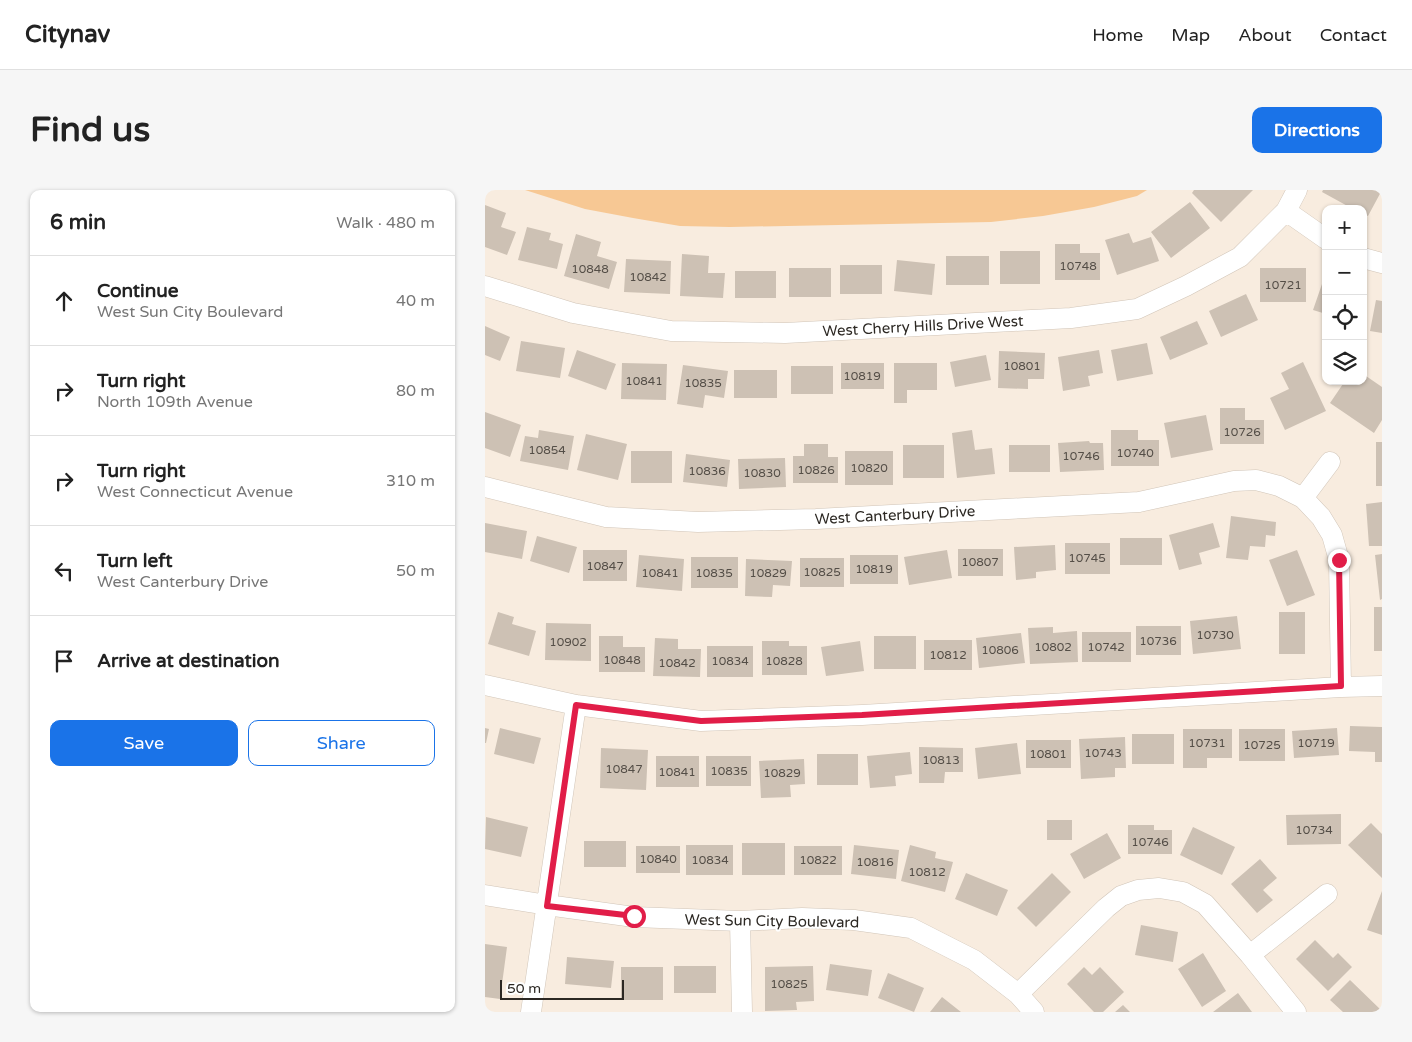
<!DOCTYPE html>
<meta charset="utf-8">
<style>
:root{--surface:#fff;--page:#f6f6f6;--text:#222;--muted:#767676;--line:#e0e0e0;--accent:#1a73e8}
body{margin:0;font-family:"Varela Round",sans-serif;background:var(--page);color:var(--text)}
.controls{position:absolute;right:15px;top:15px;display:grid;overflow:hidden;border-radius:10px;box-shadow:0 1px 4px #0004}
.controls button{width:45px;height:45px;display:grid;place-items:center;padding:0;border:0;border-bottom:1px solid var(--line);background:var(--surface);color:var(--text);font:25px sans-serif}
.scale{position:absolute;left:15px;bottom:12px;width:124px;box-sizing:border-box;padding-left:5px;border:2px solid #2c2823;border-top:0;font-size:14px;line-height:18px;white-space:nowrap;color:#2c2823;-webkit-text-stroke:4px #fff;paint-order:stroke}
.stop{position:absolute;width:15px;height:15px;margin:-11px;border:4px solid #e11d48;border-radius:50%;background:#fff}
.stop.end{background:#e11d48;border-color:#fff;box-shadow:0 1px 5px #0008}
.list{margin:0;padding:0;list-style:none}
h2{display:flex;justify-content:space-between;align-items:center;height:65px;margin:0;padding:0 20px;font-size:21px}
h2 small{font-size:16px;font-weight:400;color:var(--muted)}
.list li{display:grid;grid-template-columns:32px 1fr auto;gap:15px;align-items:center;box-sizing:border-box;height:90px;padding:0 20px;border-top:1px solid var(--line)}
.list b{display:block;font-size:19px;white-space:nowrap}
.list p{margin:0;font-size:16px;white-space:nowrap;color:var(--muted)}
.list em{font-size:16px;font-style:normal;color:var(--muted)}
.actions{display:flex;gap:10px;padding:15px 20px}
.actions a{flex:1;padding:11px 0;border:1px solid var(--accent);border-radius:10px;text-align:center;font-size:18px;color:var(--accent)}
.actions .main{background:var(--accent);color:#fff}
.icon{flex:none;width:28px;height:28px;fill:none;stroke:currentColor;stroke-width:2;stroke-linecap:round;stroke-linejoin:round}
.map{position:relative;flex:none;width:897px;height:822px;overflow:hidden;border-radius:10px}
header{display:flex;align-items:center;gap:30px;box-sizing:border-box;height:70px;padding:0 25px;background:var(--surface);border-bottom:1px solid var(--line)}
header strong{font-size:24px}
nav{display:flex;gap:28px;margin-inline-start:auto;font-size:18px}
.intro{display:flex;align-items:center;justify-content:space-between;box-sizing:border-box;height:120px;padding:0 30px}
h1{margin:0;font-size:35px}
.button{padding:12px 22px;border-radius:10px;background:var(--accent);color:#fff;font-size:18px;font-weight:700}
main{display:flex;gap:30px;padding:0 30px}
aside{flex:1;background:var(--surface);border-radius:10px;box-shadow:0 1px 4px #0004}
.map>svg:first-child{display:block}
.green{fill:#f7c894}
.building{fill:#cdc1b4}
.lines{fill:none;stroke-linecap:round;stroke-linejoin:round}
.street-casing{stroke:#d1c5b8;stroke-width:21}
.street{stroke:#fff;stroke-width:20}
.route{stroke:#e11d48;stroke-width:6}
.labels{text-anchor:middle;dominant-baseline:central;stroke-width:4;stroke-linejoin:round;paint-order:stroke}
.number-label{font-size:12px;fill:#544e47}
.street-label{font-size:15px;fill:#2c2823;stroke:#fff}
</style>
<header>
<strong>Citynav</strong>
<nav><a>Home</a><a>Map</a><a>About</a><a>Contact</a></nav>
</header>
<div class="intro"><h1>Find us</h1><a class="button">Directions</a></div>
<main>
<aside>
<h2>6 min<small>Walk · 480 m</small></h2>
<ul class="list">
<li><svg class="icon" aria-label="ahead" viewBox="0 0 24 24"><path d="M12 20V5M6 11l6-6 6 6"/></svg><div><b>Continue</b><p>West Sun City Boulevard</p></div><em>40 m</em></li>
<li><svg class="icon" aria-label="right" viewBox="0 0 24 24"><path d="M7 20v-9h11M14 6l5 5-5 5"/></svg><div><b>Turn right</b><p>North 109th Avenue</p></div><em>80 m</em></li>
<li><svg class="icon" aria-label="right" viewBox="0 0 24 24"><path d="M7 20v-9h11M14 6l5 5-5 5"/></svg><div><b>Turn right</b><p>West Connecticut Avenue</p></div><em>310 m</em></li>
<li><svg class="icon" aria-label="left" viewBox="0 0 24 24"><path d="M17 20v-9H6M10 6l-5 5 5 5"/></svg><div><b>Turn left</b><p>West Canterbury Drive</p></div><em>50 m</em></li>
<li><svg class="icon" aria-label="arrive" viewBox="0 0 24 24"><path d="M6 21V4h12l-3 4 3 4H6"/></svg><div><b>Arrive at destination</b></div></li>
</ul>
<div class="actions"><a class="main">Save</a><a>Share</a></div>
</aside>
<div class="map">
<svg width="897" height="822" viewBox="0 0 897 822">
<rect width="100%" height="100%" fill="#f8ecdf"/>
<path class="green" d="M40,0H662L652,6L609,17L558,26L506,32L245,37L195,36L148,28L100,19Z"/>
<path class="building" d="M709,0H768L736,32L707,3Z
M838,0H897L883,26L878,24V19H868L837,2Z
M705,12L725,38L686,68L666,42Z
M0,15L21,23L16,37L31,42L22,65L0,57Z
M42,37L66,43L64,50L78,54L72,79L33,70Z
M644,43L648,53L666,47L674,71L632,85L620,50Z
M91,44L116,52L112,66L132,72L124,99L79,86Z
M570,54H595V63H615V90H570Z
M515,61H555V94H515Z
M197,64L224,66L223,83H240L238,108L195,106Z
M461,66H504V95H461Z
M141,69L186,71L185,104L139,102Z
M412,70L450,74L447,105L409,101Z
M355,75H397V104H355Z
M304,78H346V107H304Z
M775,78H821V112H775Z
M250,81H291V108H250Z
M837,94L841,96V124L828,120Z
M761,104L773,130L736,147L724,121Z
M891,110L897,111V143L885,141Z
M712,131L723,154L685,170L675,147Z
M0,136L25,147L15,171L0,165Z
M36,151L80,158L75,188L31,181Z
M662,153L668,184L632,191L626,160Z
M92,160L131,174L121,200L83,186Z
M614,160L618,183L603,186L605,196L578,201L573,167Z
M514,161L560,163L559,189H543V199L513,198Z
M501,165L506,190L470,197L465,172Z
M818,172L841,221L800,240L785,208L804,199L796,183Z
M137,173L182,174L181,210L136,209Z
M356,173H399V199H356Z
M409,173H452V200H422V213H409Z
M198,175L243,181L239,208L220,205L218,218L192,214Z
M306,176H348V204H306Z
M249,180H292V208H249Z
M881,186L897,197V230L889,243L845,213L860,191H868L874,195Z
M735,218H760V230H779V254H735Z
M0,222L36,235L25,267L0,258Z
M721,225L728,260L686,268L679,233Z
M54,240L89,246L83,280L35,271L40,246L53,248Z
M487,240L490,260L507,258L510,284L472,288L467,243Z
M626,240H653V250H674V276H626Z
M101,244L142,254L133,290L92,280Z
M604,251L605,253H618L619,280L575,282L573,253Z
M891,252H897V296H891Z
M319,254H343V267H353V293H308V266H319Z
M418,255H459V288H418Z
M524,255H565V282H524Z
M146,261H187V293H146Z
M360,261H408V295H360Z
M201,264L245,270L242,297L198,292Z
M300,268L301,297L254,299L253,269Z
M897,312V356H884L881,314Z
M746,326L791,332L790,346L781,345L780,357L765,356L763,370L741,368Z
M0,333L42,341L37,369L0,362Z
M728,333L735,357L714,363L717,374L694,380L684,345Z
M52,346L92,357L84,383L45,371Z
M635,348H677V375H635Z
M580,353H625V384H580Z
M570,355L571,380L551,382V388L531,390L529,357Z
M473,359H518V386H473Z
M98,360H142V391H98Z
M462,360L467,388L424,395L419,367Z
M812,360L830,405L802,416L784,370Z
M897,364V409L895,410L890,365Z
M154,365L199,369L197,401L151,397Z
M365,365H413V394H365Z
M206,367H253V398H206Z
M315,368H359V397H315Z
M261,369L307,371L305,396L288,395L287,407L260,406Z
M889,417H897V461H889Z
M13,422L29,427L27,434L51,441L44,466L3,454Z
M794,422H820V464H794Z
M752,426L756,459L708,464L705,431Z
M61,433L106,434V471L60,470Z
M651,436H696V465H651Z
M568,437V443L592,441L593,472L545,474L543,438Z
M597,442H646V472H597Z
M536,443L540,473L494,478L491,448Z
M114,446H138V457H160V482H114Z
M389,446H431V479H389Z
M170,448L193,449V459H216L215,487L168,486Z
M439,450H487V480H439Z
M277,451H304V456H322V485H277Z
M375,451L379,481L341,486L336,457Z
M222,456H268V487H222Z
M865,536L897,537V572H890V562L864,561Z
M0,538L4,539L1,553H0Z
M15,538L56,548L49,574L9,564Z
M852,538L854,565L809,568L807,541Z
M698,539H747V568H722V578H698Z
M754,539H800V571H754Z
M647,544H689V574H647Z
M640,547L641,578H630V587L596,589L594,549Z
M541,550H586V578H541Z
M532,553L536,584L493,589L490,558Z
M434,557L478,558V582H460L459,593H434Z
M116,558L163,560L161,600L115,598Z
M425,562L427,584L410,586L411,596L385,598L382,566Z
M332,564H373V595H332Z
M171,566H214V597H171Z
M221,566H266V596H221Z
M319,569L320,594L305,595L306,607L276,608L274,571Z
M856,624V654L802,655L801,625Z
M1,627L43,637L36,667L0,659Z
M562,630H587V650H562Z
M886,633L897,644V688L863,655Z
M643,635H669V640H687V664H643Z
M708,637L750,657L737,685L695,665Z
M622,643L636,668L599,689L585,664Z
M99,651H141V677H99Z
M257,653H300V685H257Z
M201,655H248V685H201Z
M369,655L414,660L411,689L366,684Z
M425,655L451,662L450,668L468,672L460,702L416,691Z
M151,656H195V683H151Z
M309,656H357V685H309Z
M775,669L792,688L778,700L788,710L772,723L746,694Z
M481,683L523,700L512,726L470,709Z
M567,683L586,702L551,737L532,718Z
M897,701V745L882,740Z
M656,735L693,742L688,772L650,765Z
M830,750L848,768L853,763L867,777L843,801L811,769Z
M0,754L22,757L15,809L0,807Z
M718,763L741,801L717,817L693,779Z
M82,767L129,771L126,798L80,794Z
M345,774L387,780L383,806L341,800Z
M189,776H231V803H189Z
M328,776L329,811L311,812L312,820L280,821V777Z
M136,777H178V810H136Z
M599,777L607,785L615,777L639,802L618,822H609L582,794Z
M403,783L439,798L429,822L393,808Z
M865,790L897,821V822H858L845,810Z
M753,803L767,822H728Z
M457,807L476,822H445Z
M638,815L645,822H630Z"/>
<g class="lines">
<g class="street-casing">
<path id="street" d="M801,21L841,49
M878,68L897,73
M0,96L88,123L186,141L300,143L586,128L652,119L701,96L755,67L801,21L812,0
M0,297L121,327L213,332L331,329L654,312L749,291L771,290L794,296L818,308L836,327L847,345L854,370L856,497
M818,308L845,272
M0,495L91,515L216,531L377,525L856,497L897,496
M0,705L62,715L149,727L255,731L317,728L369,730L426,738L489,770L533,804L549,822
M255,731L257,822
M765,765L842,704
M533,804L621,718L636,706L653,700L674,698L698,702L720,714L765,765L811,822
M46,822L91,515"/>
</g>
<use href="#street" class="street"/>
</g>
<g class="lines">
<path class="route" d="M149,726L62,716L91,515L216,531L377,525L856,496L854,370"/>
</g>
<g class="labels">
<g class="number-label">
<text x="593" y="76">10748</text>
<text x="105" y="79">10848</text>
<text x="163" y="87">10842</text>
<text x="798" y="95">10721</text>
<text x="537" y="176">10801</text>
<text x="377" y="186">10819</text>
<text x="159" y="191">10841</text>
<text x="218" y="193">10835</text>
<text x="757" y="242">10726</text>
<text x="62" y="260">10854</text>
<text x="650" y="263">10740</text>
<text x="596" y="266">10746</text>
<text x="384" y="278">10820</text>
<text x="331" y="280">10826</text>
<text x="222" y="281">10836</text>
<text x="277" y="283">10830</text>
<text x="602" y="368">10745</text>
<text x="495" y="372">10807</text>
<text x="120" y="376">10847</text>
<text x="389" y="379">10819</text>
<text x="337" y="382">10825</text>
<text x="175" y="383">10841</text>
<text x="229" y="383">10835</text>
<text x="283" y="383">10829</text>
<text x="730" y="445">10730</text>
<text x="673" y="451">10736</text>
<text x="83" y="452">10902</text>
<text x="568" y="457">10802</text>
<text x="621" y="457">10742</text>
<text x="515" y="460">10806</text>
<text x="463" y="465">10812</text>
<text x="137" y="470">10848</text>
<text x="245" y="471">10834</text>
<text x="299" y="471">10828</text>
<text x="192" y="473">10842</text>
<text x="722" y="553">10731</text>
<text x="831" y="553">10719</text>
<text x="777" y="555">10725</text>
<text x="618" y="563">10743</text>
<text x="563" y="564">10801</text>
<text x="456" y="570">10813</text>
<text x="139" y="579">10847</text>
<text x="244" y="581">10835</text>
<text x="192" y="582">10841</text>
<text x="297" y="583">10829</text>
<text x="829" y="640">10734</text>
<text x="665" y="652">10746</text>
<text x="173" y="669">10840</text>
<text x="225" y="670">10834</text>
<text x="333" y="670">10822</text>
<text x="390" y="672">10816</text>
<text x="442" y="682">10812</text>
<text x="304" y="794">10825</text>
</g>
<g class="street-label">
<text transform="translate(438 136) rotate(-3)">West Cherry Hills Drive West</text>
<text transform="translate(410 325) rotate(-3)">West Canterbury Drive</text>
<text transform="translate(287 731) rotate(1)">West Sun City Boulevard</text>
</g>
</g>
</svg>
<div class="controls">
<button>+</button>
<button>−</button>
<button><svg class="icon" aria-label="locate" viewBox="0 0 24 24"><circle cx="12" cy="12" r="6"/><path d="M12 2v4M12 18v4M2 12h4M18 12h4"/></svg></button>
<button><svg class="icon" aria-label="layers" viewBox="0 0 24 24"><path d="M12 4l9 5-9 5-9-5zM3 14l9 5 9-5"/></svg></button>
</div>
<div class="scale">50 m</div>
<div class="stop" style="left:149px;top:726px"></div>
<div class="stop end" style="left:854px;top:370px"></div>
</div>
</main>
